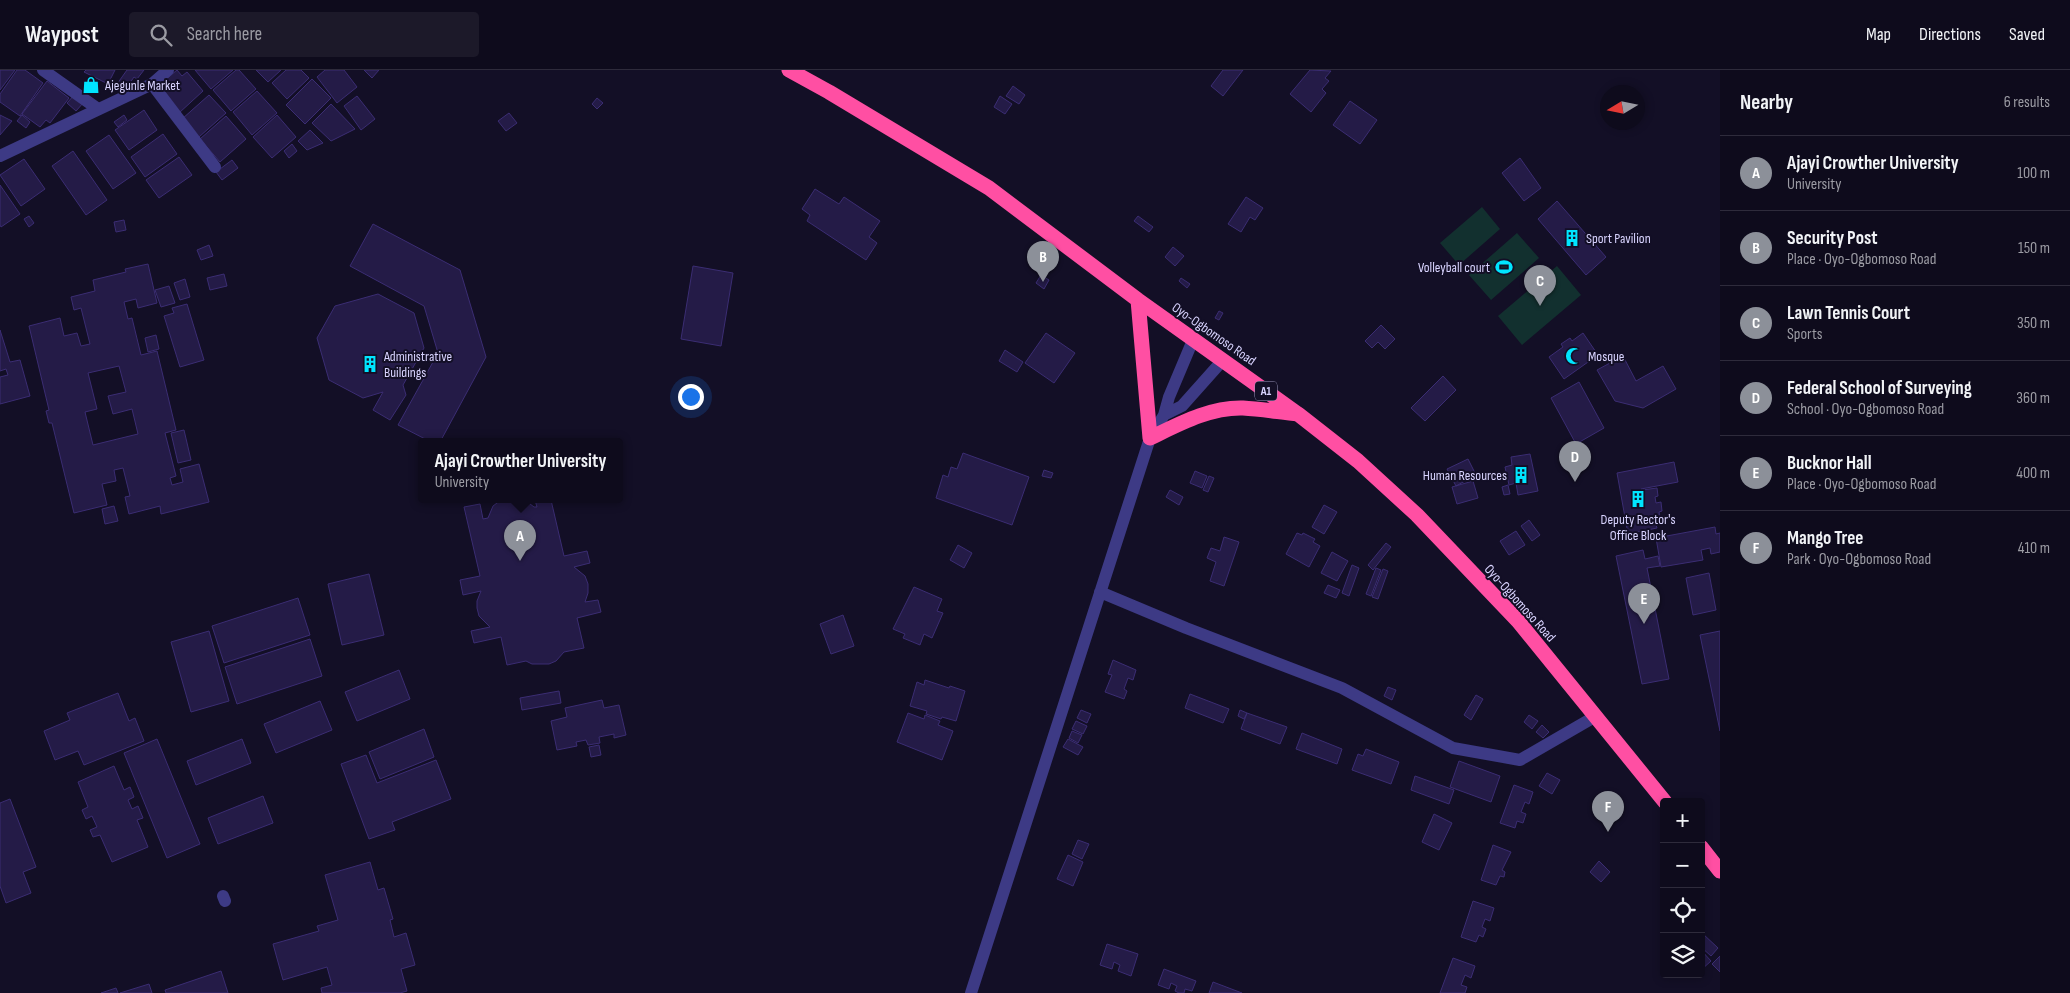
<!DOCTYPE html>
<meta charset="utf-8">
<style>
:root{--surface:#0e0b1c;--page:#1c1929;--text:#f1f3f6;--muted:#9b9ba3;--line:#2e2b3b;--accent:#8c9099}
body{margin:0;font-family:"Sofia Sans Condensed",sans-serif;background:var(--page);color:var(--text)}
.controls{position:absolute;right:15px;bottom:15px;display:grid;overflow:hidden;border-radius:5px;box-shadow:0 2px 8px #0003}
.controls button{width:45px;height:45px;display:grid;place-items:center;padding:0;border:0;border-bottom:1px solid var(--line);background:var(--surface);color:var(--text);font:25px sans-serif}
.compass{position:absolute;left:1600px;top:15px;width:45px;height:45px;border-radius:50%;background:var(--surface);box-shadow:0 2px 8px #0003;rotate:260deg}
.you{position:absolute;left:690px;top:326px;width:18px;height:18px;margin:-12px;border:4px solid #fff;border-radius:50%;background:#1a73e8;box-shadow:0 0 0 8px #1a73e833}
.badge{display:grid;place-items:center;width:32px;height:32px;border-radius:50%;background:var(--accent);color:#fff;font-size:16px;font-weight:700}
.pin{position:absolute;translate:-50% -41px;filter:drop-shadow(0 1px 2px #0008)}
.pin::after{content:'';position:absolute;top:26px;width:18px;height:15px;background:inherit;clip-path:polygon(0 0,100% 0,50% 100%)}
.popup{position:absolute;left:418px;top:368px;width:205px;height:65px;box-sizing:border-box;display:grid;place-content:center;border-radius:5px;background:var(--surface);filter:drop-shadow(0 1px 4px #0005);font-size:16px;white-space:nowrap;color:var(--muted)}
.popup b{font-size:19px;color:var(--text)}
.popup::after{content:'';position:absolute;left:50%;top:100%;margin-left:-10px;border:10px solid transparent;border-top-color:var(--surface)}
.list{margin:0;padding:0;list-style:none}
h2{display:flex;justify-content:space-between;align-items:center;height:65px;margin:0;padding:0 20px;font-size:21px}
h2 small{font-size:16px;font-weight:400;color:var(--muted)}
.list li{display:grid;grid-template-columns:32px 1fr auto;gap:15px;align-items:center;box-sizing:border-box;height:75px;padding:0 20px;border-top:1px solid var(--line)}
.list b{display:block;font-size:19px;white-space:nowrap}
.list p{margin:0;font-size:16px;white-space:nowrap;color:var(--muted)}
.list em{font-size:16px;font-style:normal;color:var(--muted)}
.icon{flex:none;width:28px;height:28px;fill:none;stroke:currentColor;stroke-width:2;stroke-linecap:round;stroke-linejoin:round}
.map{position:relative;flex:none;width:1720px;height:923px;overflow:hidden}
header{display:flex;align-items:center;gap:30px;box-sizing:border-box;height:70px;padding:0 25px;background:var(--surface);border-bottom:1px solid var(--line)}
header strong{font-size:24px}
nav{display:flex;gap:28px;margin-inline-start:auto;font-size:18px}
.search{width:350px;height:45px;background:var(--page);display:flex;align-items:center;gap:12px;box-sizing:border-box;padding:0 18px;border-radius:5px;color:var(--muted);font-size:19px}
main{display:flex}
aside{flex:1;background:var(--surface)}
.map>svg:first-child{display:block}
.green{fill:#12302f}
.building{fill:#241b47;stroke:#3b2d73;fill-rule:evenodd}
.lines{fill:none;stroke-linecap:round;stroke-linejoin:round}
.street{stroke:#3d3a85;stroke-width:12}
.highway{stroke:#ff4fa3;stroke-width:15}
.labels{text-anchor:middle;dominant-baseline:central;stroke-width:4;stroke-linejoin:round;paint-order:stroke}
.shield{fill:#130f26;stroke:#9e99be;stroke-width:1}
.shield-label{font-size:12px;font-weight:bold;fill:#d9d4ff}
.poi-label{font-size:14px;fill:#d9d4ff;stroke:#130f26;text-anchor:start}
.street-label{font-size:14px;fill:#d9d4ff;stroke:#130f26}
</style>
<header>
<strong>Waypost</strong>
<div class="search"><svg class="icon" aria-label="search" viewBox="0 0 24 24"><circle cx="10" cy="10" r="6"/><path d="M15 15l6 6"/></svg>Search here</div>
<nav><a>Map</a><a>Directions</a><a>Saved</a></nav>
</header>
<main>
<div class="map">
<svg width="1720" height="923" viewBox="0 0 1720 923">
<rect width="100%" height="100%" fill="#130f26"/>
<path class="green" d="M1482,137L1500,159L1459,195L1440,173Z
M1517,163L1539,188L1491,230L1469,205Z
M1557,196L1581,225L1522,275L1498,246Z"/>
<path class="building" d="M0,0H15L0,20Z
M17,0H25L43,13L20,46L0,32V24Z
M86,0H115L108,14L84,2Z
M127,0H144L137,9L134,7L125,20L117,14Z
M177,0L182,6L187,2L203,21L179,43L162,23L168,18L163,12Z
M195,0H233L211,19Z
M236,0H239L256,19L231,41L213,20Z
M256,0H281L268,12Z
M286,0H301L309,8L287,29L272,13Z
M325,0H344L357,17L337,33L317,7Z
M364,0H379L372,8Z
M1223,0H1243L1223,26L1211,16Z
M1310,0L1331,1L1325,8L1329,11L1322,19L1326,23L1311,42L1290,24Z
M312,9L331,28L305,54L286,35Z
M47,11L69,28L50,53L46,50L40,57L22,44Z
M1013,16L1025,25L1019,34L1006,26Z
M257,21L277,43L252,65L233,42Z
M75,24L84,32L76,41L67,33Z
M209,25L226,43L199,67L182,49Z
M357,26L375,49L361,60L344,36Z
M1000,26L1012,34L1005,44L994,37Z
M597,28L603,33L597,39L592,34Z
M1350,31L1377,50L1360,74L1333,55Z
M331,34L355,59L331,71L312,53Z
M144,40L157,60L129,80L115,60Z
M509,43L517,53L506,61L498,51Z
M0,45L12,51L0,65Z
M22,45L30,52L26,58L17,51Z
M124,45L127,50L118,57L114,52Z
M277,45L296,67L272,88L253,67Z
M226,46L246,69L220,92L200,69Z
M310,60L323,73L307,80L298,71Z
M163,64L177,84L145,107L131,87Z
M109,65L136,103L113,119L86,81Z
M292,74L297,81L289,88L284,81Z
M73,81L107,130L86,145L52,96Z
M179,87L192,105L159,128L146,110Z
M1520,88L1541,118L1524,131L1502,103Z
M24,89L45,119L21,136L0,105Z
M232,90L238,98L222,110L216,102Z
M0,115L20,144L1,157L0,155Z
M815,119L839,134L844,127L880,151L869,167L877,173L866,190L807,151L810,145L802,139Z
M1246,127L1263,138L1255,150L1250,147L1241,162L1228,154Z
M1557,131L1606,187L1586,205L1538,149Z
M29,146L34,153L29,157L24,149Z
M1138,146L1153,157L1149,162L1134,151Z
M124,150L126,160L116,162L114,152Z
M373,154L460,200L486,287L440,372H431L398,355L438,283L424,236L350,196Z
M209,175L213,186L201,190L197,180Z
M1173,177L1184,186L1175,196L1165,187Z
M148,194L157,233L138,238L136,229L124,232L128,249L132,248L141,285L157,281L176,360L165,363L176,406L170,408L172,415L183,412L180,399L199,394L209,432L161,444L160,436L129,444L125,427L130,426L123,398L114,400L116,411L102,414L107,435L74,443L52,353H49L46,341L49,340L29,256L60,248L64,266L77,263L81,276L90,274L81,238L74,240L71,227L95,221L93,210L126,202L125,199ZM119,296L126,322L108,326L113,344L132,339L138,364L93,375L85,342L97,339L88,303Z
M693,196L733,203L721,276L681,269Z
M224,204L227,216L210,220L207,208Z
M1041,205L1049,210L1044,219L1036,213Z
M1181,208L1190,214L1187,218L1179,211Z
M185,209L190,227L180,230L174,213Z
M169,216L175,233L161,237L155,220Z
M378,224L414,243L424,278L403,315L406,325L390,350L373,340L383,322L363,328L329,310L317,268L335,236Z
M187,234L204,290L180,297L164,246L174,243L172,238Z
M1219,241L1223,243L1219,250L1215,248Z
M1381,255L1395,269L1385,279L1378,272L1372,278L1365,271Z
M0,260L10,292L20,290L30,326L0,334V307L8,305L6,299L0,301Z
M1046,263L1075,283L1054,313L1025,293Z
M1583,263L1598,285L1564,309L1549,287L1563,277L1561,274L1570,268L1572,271Z
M156,265L159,279L148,282L145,268Z
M1005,280L1023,292L1017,302L999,291Z
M1623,286L1636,311L1663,296L1676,319L1643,338L1615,331L1597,300Z
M1443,306L1456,320L1425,351L1411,338Z
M1579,312L1604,358L1576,374L1551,328Z
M184,360L191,390L178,393L171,363Z
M963,383L1029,407L1012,455L936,428L943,405L948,407L951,397L957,399Z
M1530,384L1538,421L1518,425L1516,413L1509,415L1505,397L1512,395L1511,387Z
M1468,389L1476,405L1456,416L1447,399Z
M1674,392L1678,412L1641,419L1642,420L1657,418L1658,426L1655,427L1656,433L1661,432L1662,441L1659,442L1661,454L1656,455L1657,458L1628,464L1617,403Z
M1044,400L1053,403L1051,408L1042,406Z
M1195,401L1207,406L1202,418L1190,413Z
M1209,406L1214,408L1208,422L1203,420Z
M1473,411L1478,428L1457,434L1452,417Z
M1508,415L1510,424L1504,425L1502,417Z
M1170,420L1183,427L1179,435L1166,427Z
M501,430H525L534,437H537L535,430H551L564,486L587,481L590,493L574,497L585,506L588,514V523L585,532L598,530L601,542L577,548L584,578L564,582L556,591L549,594H532L526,591L507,595L501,567L474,573L471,561L490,557L479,546L477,538V531L481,521L463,525L460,510L480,506L464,437L480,434L483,449L488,448L493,436Z
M1324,435L1337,442L1324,464L1312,457Z
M114,436L118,451L105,454L102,439Z
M1529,450L1540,465L1532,471L1521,456Z
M1715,457L1716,464L1720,463V482L1711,484L1710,478L1701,480L1703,490L1661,497L1656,468Z
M1516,461L1525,475L1509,485L1500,471Z
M1297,463L1302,465L1303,463L1315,469L1313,472L1320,476L1309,497L1286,484Z
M1224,467L1239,472L1224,516L1210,511L1216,492L1207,488L1211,478L1220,481Z
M1386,473L1391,477L1373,500L1368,495Z
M958,475L972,483L964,498L950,490Z
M1643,480L1645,489L1658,486L1660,496L1647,498L1669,609L1642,614L1616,486Z
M1332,482L1348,491L1337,511L1321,503Z
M1352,495L1359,498L1349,526L1342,523Z
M1376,498L1381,500L1371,526L1366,524Z
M1383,499L1388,501L1378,529L1372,527Z
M1709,503L1716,540L1693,545L1686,508Z
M369,504L384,565L342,575L328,514Z
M1328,515L1340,520L1336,528L1324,523Z
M914,517L942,529L937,541L943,543L932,568L924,564L920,575L903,568L905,564L893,559Z
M298,528L310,565L224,593L212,556Z
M843,545L854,576L831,584L820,554Z
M209,561L229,631L191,642L171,572Z
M1720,561V661L1700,565Z
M310,569L322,606L237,634L225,597Z
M1113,590L1136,600L1133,610L1128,608L1124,619L1127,621L1124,629L1105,622L1112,605L1108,604Z
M399,600L410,629L357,651L345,622Z
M925,610L949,618L950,616L965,621L956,651L942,647L941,649L926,644L927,641L910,636L917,612L924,615Z
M1388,617L1396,620L1392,630L1384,626Z
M559,621L561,633L522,640L520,628Z
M118,623L129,651L135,648L144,671L84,695L78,681L55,690L44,661L70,650L67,643Z
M1190,624L1229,639L1223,653L1185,638Z
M1476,625L1483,629L1471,650L1464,645Z
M602,630L604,638L619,635L626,665L614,668V664L599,667L600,673L588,675L586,670L576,672L577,676L557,680L551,651L567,647L565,638Z
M320,631L332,660L276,683L264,654Z
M1081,640L1091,644L1087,653L1077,648Z
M1240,640L1247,643L1244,649L1238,646Z
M908,643L924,649L925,645L940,651L938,655L953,661L942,690L897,672Z
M1247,643L1287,657L1280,674L1241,659Z
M1529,645L1538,651L1532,659L1524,652Z
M1076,651L1087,656L1083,664L1072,659Z
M1542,655L1549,662L1543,668L1536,662Z
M424,659L434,687L380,709L369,682Z
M1072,661L1082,665L1078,673L1069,668Z
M1302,663L1342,679L1337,694L1296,679Z
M157,669L200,774L167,788L124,683Z
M242,669L251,693L196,715L187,691Z
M1068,669L1083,677L1078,685L1063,677Z
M599,675L601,685L591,687L589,677Z
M1366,679L1399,692L1391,714L1352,700L1358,684L1363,686Z
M366,685L377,713L436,690L451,729L392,752L395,760L369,769L341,694Z
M1459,691L1500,706L1491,732L1450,717Z
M114,696L124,720L130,717L134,727L128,730L132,739L138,736L143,748L137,750L148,777L112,792L100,765L93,767L90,760L97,757L92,746L86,749L82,740L88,737L78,712Z
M1547,703L1560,710L1552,724L1539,716Z
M1415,706L1454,720L1449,734L1411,720Z
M1514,715L1533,722L1529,734L1525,732L1521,742L1526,744L1523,753L1517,751L1515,758L1500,753Z
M263,726L273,753L218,774L208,748Z
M10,729L36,797L23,802L31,823L6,833L0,816V733Z
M1434,744L1452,753L1439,780L1422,772Z
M1078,770L1089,774L1082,789L1072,784Z
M1493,775L1511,782L1502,800L1505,802L1504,807L1500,806L1496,815L1481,810Z
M1068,785L1083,792L1073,816L1057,809Z
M1599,791L1610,802L1601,812L1590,802Z
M370,792L378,820L384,818L393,849L390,850L394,867L406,863L415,895L401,899L407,921L400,923H322L321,918L332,915L327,897L283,910L273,874L319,861L317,856L338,850L325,805Z
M1473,831L1494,838L1490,851L1485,849L1482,857L1486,859L1483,867L1479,865L1476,872L1461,867Z
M1702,863L1718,878L1711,886L1701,877Z
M1107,874L1138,884L1131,906L1118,901L1120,895L1114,892L1112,899L1100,895Z
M1701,880L1711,891L1701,900Z
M1720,886V902L1712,894Z
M1453,888L1475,896L1471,908L1465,905L1461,915L1467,917L1465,923H1440Z
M1164,899L1196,911L1192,921L1185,919L1184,923H1179L1175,921L1177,916L1171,913L1169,919L1158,915Z
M221,901L228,923H166L165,920Z
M1213,912L1242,923H1209Z
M149,914L152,923H120Z
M116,918L118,923H101Z"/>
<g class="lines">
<path class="street" d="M43,0L98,39
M152,14L215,97
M0,86L152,14L168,0
M1164,345L1182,336L1223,290
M1100,522L1186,558L1342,618L1453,678L1520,690L1596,646
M223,826L225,831
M971,923L1150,368L1164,345L1169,327L1193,270"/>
<path class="highway" d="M789,0L829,22L989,118L1138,230L1298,344L1358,391L1417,445L1518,551L1665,732
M1138,230L1150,368C1179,354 1210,337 1243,338C1261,339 1279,342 1298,344
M1701,777L1720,801"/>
</g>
<defs>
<g id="shop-bare" transform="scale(1.35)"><path d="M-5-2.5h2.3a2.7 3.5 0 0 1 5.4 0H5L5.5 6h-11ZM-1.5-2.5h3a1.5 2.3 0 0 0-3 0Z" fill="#00e5ff" stroke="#130f26" stroke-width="2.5" paint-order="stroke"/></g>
<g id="building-bare" transform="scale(1.35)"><path d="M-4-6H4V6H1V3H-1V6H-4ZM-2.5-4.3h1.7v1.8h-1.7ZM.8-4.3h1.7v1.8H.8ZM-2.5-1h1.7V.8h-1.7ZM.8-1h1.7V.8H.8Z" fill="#00e5ff" stroke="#130f26" stroke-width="2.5" paint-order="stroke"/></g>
<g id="stadium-bare" transform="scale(1.35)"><path d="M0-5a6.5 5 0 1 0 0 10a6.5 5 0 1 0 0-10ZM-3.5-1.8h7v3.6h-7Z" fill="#00e5ff" stroke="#130f26" stroke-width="2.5" paint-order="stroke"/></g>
<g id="mosque-bare" transform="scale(1.35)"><path d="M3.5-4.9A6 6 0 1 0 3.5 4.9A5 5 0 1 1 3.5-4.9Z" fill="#00e5ff" stroke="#130f26" stroke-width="2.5" paint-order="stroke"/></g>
</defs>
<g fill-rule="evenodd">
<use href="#shop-bare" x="91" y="15"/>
<use href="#building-bare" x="1572" y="168"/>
<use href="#stadium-bare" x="1504" y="197"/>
<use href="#mosque-bare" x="1574" y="286"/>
<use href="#building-bare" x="370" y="294"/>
<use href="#building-bare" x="1521" y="405"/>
<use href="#building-bare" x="1638" y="429"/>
</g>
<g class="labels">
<rect class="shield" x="1255" y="311.5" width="22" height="19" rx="4"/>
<g class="shield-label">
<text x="1266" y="321">A1</text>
</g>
<g class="poi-label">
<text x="105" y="15">Ajegunle Market</text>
<text x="1586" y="168">Sport Pavilion</text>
<text x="1490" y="197" text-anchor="end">Volleyball court</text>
<text x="384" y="286">Administrative<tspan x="384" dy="16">Buildings</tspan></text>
<text x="1588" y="286">Mosque</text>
<text x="1507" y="405" text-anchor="end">Human Resources</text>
<text x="1638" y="449" text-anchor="middle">Deputy Rector's<tspan x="1638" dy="16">Office Block</tspan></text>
</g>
<g class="street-label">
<text transform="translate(1214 264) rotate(35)">Oyo-Ogbomoso Road</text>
<text transform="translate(1520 533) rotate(48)">Oyo-Ogbomoso Road</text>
</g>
</g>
</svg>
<div class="controls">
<button>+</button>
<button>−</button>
<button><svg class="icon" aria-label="locate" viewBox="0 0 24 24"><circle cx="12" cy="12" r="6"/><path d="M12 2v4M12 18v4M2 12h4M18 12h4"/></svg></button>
<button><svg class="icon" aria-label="layers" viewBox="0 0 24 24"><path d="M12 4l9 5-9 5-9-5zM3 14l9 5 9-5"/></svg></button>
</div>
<svg class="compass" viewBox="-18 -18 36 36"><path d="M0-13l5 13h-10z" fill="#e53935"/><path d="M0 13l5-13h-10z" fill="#9b9ba3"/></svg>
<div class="you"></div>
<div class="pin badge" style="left:520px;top:491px">A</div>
<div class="popup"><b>Ajayi Crowther University</b>University</div>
<div class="pin badge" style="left:1043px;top:212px">B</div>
<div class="pin badge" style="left:1540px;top:236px">C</div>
<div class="pin badge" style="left:1575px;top:412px">D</div>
<div class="pin badge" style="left:1644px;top:554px">E</div>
<div class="pin badge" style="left:1608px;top:762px">F</div>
</div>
<aside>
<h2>Nearby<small>6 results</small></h2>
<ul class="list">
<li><span class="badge">A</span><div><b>Ajayi Crowther University</b><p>University</p></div><em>100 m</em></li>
<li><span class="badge">B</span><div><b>Security Post</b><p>Place · Oyo-Ogbomoso Road</p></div><em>150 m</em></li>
<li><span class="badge">C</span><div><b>Lawn Tennis Court</b><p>Sports</p></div><em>350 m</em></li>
<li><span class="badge">D</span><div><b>Federal School of Surveying</b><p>School · Oyo-Ogbomoso Road</p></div><em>360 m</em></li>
<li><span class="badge">E</span><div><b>Bucknor Hall</b><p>Place · Oyo-Ogbomoso Road</p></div><em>400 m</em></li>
<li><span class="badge">F</span><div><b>Mango Tree</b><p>Park · Oyo-Ogbomoso Road</p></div><em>410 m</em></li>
</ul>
</aside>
</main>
